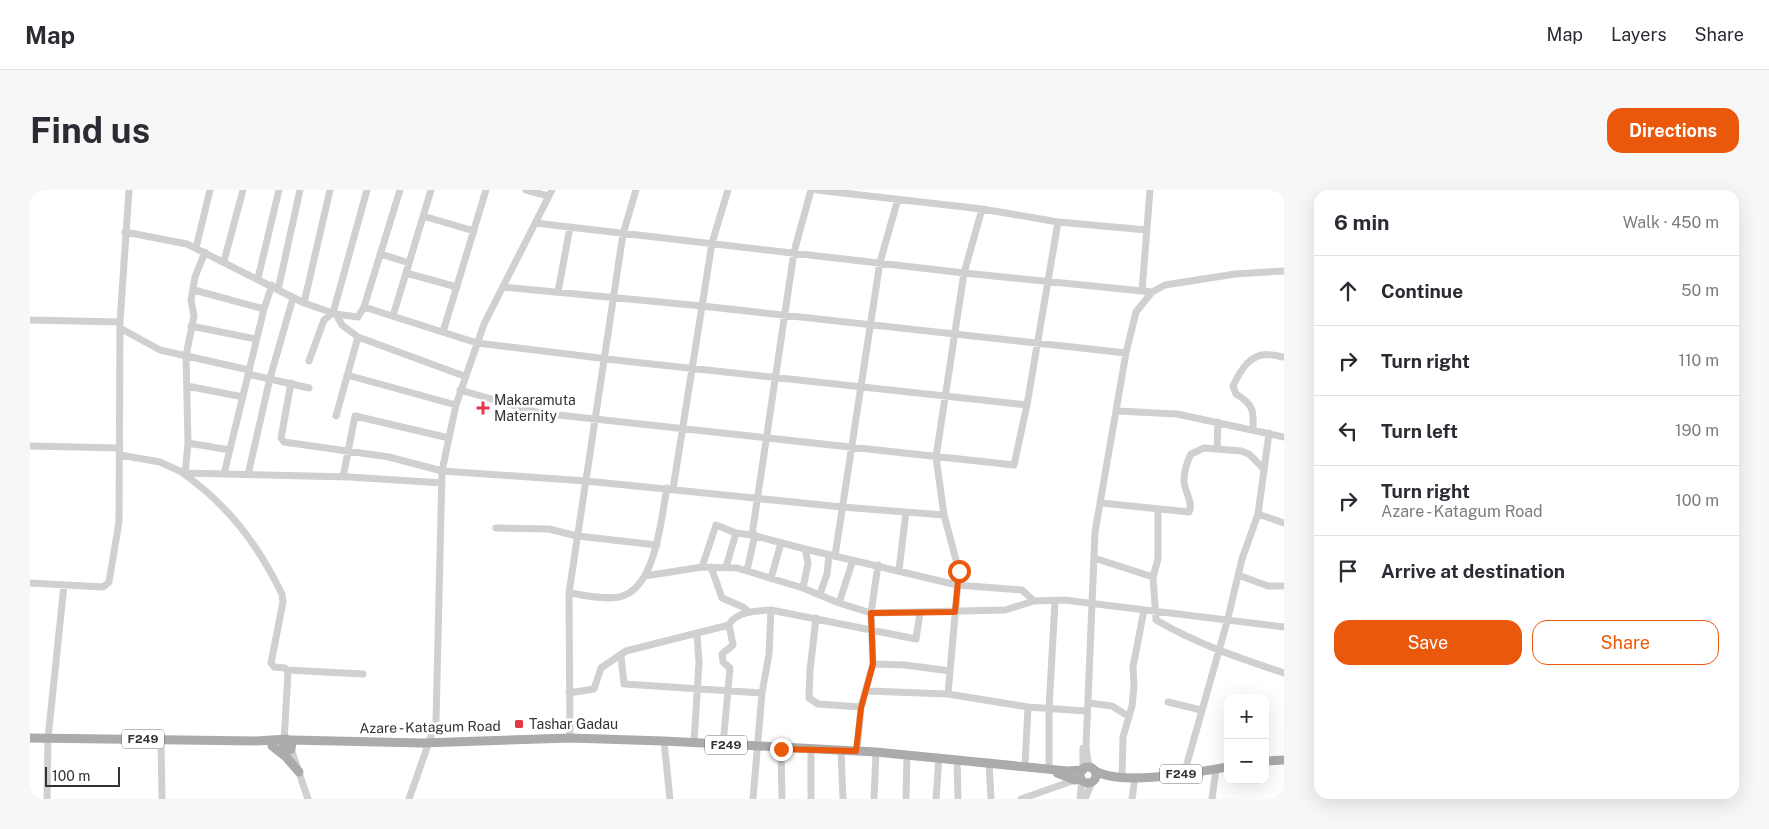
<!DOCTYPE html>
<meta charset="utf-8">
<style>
:root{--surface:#fff;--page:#f7f7f7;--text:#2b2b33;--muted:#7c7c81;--line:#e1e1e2;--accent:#ea580c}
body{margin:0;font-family:"Public Sans",sans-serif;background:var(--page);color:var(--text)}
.controls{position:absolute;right:15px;bottom:15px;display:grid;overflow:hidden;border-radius:10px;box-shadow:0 5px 20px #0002}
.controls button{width:45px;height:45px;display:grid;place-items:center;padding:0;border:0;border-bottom:1px solid var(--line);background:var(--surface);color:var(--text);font:25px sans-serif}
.scale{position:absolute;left:15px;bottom:12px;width:75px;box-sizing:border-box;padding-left:5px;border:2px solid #333;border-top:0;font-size:14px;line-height:18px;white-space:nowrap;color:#333;-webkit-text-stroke:4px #fff;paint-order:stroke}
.stop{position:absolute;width:15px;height:15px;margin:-11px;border:4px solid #ea580c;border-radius:50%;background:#fff}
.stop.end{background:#ea580c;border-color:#fff;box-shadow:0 1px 5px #0008}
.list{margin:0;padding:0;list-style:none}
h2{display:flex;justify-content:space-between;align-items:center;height:65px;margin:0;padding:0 20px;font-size:21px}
h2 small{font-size:16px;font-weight:400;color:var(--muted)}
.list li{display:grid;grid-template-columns:32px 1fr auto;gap:15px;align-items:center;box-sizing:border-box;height:70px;padding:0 20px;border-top:1px solid var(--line)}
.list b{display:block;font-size:19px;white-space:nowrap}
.list p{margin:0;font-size:16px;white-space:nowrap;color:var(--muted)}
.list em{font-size:16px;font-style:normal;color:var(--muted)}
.actions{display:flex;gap:10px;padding:15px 20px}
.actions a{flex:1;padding:11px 0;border:1px solid var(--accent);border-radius:15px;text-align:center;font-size:18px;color:var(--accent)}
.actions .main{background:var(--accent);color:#fff}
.icon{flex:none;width:28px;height:28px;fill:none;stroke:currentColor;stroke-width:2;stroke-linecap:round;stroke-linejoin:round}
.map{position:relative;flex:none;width:1254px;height:609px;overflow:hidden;border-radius:15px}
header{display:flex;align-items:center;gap:30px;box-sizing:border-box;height:70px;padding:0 25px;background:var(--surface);border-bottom:1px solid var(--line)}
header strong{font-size:24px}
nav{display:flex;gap:28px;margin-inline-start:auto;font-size:18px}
.intro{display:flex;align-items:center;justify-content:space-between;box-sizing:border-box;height:120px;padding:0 30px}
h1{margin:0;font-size:35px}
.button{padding:12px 22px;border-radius:15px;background:var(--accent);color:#fff;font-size:18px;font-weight:700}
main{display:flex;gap:30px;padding:0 30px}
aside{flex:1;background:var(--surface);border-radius:15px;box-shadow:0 5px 20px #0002}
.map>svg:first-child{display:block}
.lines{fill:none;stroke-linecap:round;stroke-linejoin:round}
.minor{stroke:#d0d0d0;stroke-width:7}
.major{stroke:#ababab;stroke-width:9}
.route{stroke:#ea580c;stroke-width:6}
.poi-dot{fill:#e63946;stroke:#fff;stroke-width:2}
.labels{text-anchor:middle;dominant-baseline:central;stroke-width:5;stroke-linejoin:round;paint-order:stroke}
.shield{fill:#fff;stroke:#707070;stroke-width:1}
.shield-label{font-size:12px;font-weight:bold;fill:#333}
.poi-label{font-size:14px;fill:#333;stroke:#fff;text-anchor:start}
.street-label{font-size:14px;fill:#333;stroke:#fff}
</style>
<header>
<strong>Map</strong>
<nav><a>Map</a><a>Layers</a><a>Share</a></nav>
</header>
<div class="intro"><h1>Find us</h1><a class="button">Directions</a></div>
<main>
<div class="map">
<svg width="1254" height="609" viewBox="0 0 1254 609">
<rect width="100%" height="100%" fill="#fff"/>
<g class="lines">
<path class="minor" d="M496,0L518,6
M787,0L952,19L1028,32L1117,40
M393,26L444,41
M505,33L934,83L1122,102
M95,42L157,54L274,113L306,124L328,127L334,117L370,0
M166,58L180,0
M351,64L379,73
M194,71L213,0
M376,83L427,97
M228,88L249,0
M473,97L672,116L1096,163
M164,100L234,119
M248,100L270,0
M1112,101L1120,0
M528,102L540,37
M274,113L300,0
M334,117L447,153L594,171L997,215
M303,123L337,0
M306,124L312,135L328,147L434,186
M363,126L401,0
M0,130L90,132
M161,136L226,149
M90,138L130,160L219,180
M413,142L456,0
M279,171L294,130L303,123
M218,184L279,198
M317,185L426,215
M261,193L251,248L254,252L359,267L412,281L556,291L812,317L914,325L929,381L918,504L998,517L1055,521
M157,196L213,207
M430,200L510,223L984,275L997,215L1028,32
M1087,221L1147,224L1254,247
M306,226L328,147
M1223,240C1224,220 1223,214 1206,204L1203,196C1210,181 1221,161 1242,165C1246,165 1250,167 1254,167
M158,253L200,260
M0,256L90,258
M1187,259L1188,232
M90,265L130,272L154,283L320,287L412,293
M154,284C199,316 228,355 252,404L253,412L241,473L244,477L255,478L258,482L254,551
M155,284L158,253L156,166L164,126L161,110L165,87L175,62
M194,284L234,119L242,95
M218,285L240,188L263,108
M313,287L325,226L419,248
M643,299L682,53L698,0
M1071,313L1159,322C1164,313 1154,301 1154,291C1154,282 1157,272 1161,264L1174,258L1211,261L1219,264L1233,278
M1128,320V369L1123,387L1126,430C1167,454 1209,468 1254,483
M1228,324L1254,333
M914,325L906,267L934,83L952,19
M466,338L519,339L547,346L627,355
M722,345L764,62L781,0
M805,366L850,72L868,9
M1064,368L1123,387
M672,377L686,335L706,343
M681,377L692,408L713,417L719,422
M696,377L706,343L722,345L775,359L927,395L992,400L1004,411
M717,380L725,345
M869,380L876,322
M1208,385L1238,396H1254
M615,386L672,377L707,378L773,398L809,413L841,423L975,420L1004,411L1034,410L1254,437
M741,388L751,353
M0,393L73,397L79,392L89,332L90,132L99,0
M773,398L778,373L775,359
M539,403C555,405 573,410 589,407C626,400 631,328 637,298
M790,404L797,384L799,365
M809,413L823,370
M786,428L780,480L779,508L788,514L831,517
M591,466L594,494L732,503
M843,474L875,475L920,481
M257,480L333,484
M837,501L918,504
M539,503L564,499L571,478L596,461L699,435C706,421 728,421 741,420L886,449L890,423
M1138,512L1171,520
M1058,513L1082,516L1098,526
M540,548L539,403L593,44L606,0
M131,549L132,609
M634,551L640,609
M664,552L669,473L667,444
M693,555L700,478L693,472L692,464L703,455L699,435
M1053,558V579
M261,559L278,609
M751,559L752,609
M811,561L813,609
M827,561L831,517L843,474L841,423L848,375
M927,569L928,609
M959,572L961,609
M995,575L998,517
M1019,578V518L1025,412
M1062,579L1058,572L1056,557L1065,342L1096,163L1106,122L1122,102L1135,95L1205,84L1254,81
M1154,584L1197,432L1212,369L1228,324L1239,243
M1092,588L1093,547L1102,516L1104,496L1103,477L1114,420
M17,609L18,548L34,395
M379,609L406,532L412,281L426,215L454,134L522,0
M723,609L732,503L739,464L741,420
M781,609V560
M844,609L846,562
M876,609L877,565
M906,609L909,567
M991,609L1045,590
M1050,609L1052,590
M1055,609L1062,592
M1102,609L1105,587
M1182,609L1186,579"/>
<path class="major" d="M0,548L226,551L257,549L262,552L261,559L257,561L253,559L254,551
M261,550L392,553L540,548L634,551L846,562L1037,581L1053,580
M242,556L256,567L269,582
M1235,571L1254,570
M1050 585a8 8 0 1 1 16 0a8 8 0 1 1-16 0Z
M1064,580C1088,597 1167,582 1198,577
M1027,583L1045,590L1051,589"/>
</g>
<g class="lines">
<path class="route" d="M751,559L826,561L831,518L843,474L841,423L925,422L929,381"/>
</g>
<g class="poi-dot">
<path d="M450.5 210.5h5v5h5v5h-5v5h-5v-5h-5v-5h5z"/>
<rect x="484" y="529" width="10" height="10" rx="2.5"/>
</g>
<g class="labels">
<g class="shield">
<rect x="92" y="539.5" width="42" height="19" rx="4"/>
<rect x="675" y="545.5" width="42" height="19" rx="4"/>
<rect x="1130" y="574.5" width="42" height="19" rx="4"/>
</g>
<g class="shield-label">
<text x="113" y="549">F249</text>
<text x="696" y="555">F249</text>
<text x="1151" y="584">F249</text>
</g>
<g class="poi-label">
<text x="464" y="210">Makaramuta<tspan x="464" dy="16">Maternity</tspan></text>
<text x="499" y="534">Tashar Gadau</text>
</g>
<g class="street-label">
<text transform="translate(400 537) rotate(-1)">Azare - Katagum Road</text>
</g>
</g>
</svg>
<div class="controls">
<button>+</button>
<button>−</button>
</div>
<div class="scale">100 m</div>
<div class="stop" style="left:929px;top:381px"></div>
<div class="stop end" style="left:751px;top:559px"></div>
</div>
<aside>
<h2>6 min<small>Walk · 450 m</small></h2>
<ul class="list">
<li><svg class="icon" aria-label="ahead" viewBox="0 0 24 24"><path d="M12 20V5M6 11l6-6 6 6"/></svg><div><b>Continue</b></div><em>50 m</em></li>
<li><svg class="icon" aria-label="right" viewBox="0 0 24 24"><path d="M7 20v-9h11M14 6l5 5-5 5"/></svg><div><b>Turn right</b></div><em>110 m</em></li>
<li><svg class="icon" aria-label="left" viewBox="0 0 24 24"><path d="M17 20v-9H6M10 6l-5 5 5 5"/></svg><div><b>Turn left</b></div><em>190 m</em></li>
<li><svg class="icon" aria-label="right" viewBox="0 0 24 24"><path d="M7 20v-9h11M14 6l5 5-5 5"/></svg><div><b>Turn right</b><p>Azare - Katagum Road</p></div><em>100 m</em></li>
<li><svg class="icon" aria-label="arrive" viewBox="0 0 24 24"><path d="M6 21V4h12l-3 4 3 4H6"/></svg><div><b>Arrive at destination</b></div></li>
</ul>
<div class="actions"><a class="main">Save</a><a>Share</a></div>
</aside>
</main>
